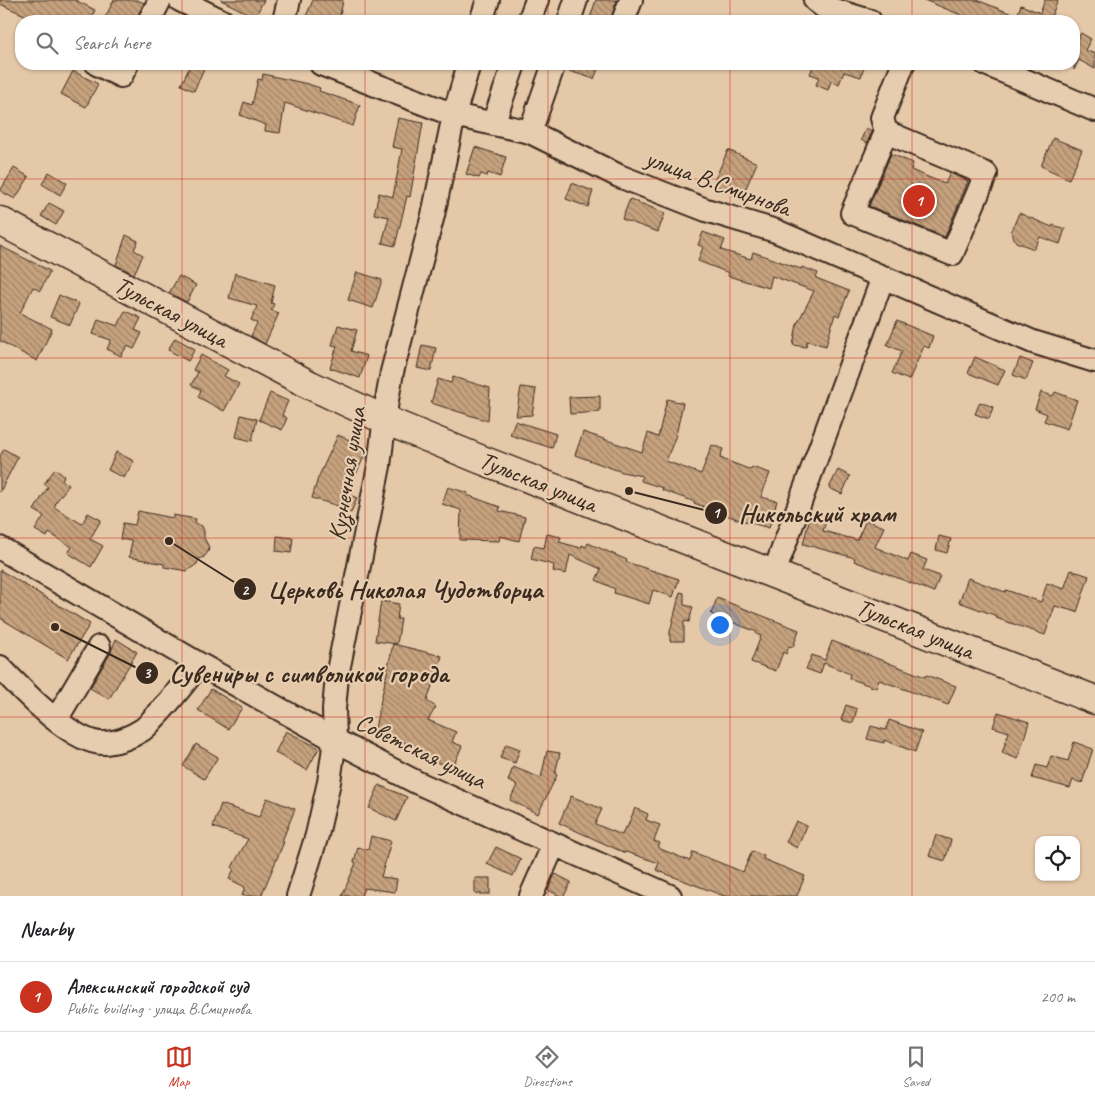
<!DOCTYPE html>
<meta charset="utf-8">
<style>
:root{--surface:#fff;--page:#f2f2f2;--text:#202124;--muted:#757577;--line:#e0e0e0;--accent:#c8321e}
body{margin:0;font-family:Caveat,sans-serif;background:var(--page);color:var(--text)}
.controls{position:absolute;right:15px;bottom:15px;display:grid;overflow:hidden;border-radius:10px;box-shadow:0 1px 4px #0004}
.controls button{width:45px;height:45px;display:grid;place-items:center;padding:0;border:0;border-bottom:1px solid var(--line);background:var(--surface);color:var(--text);font:25px sans-serif}
.you{position:absolute;left:719px;top:624px;width:18px;height:18px;margin:-12px;border:4px solid #fff;border-radius:50%;background:#1a73e8;box-shadow:0 0 0 8px #1a73e833}
.badge{display:grid;place-items:center;width:32px;height:32px;border-radius:50%;background:var(--accent);color:#fff;font-size:16px;font-weight:700}
.pin{position:absolute;translate:-50% -50%;border:2px solid #fff;box-shadow:0 1px 5px #0006}
.list{margin:0;padding:0;list-style:none}
h2{display:flex;justify-content:space-between;align-items:center;height:65px;margin:0;padding:0 20px;font-size:21px}
h2 small{font-size:16px;font-weight:400;color:var(--muted)}
.list li{display:grid;grid-template-columns:32px 1fr auto;gap:15px;align-items:center;box-sizing:border-box;height:70px;padding:0 20px;border-top:1px solid var(--line)}
.list b{display:block;font-size:19px;white-space:nowrap}
.list p{margin:0;font-size:16px;white-space:nowrap;color:var(--muted)}
.list em{font-size:16px;font-style:normal;color:var(--muted)}
.icon{flex:none;width:28px;height:28px;fill:none;stroke:currentColor;stroke-width:2;stroke-linecap:round;stroke-linejoin:round}
.map{position:relative;flex:none;width:1095px;height:896px;overflow:hidden}
.search{position:absolute;background:var(--surface);box-shadow:0 1px 4px #0004;left:15px;right:15px;top:15px;height:55px;display:flex;align-items:center;gap:12px;box-sizing:border-box;padding:0 18px;border-radius:20px;color:var(--muted);font-size:19px}
.sheet{height:135px;background:var(--surface)}
nav{display:flex;justify-content:space-around;align-items:center;box-sizing:border-box;height:70px;border-top:1px solid var(--line);background:var(--surface);font-size:14px;color:var(--muted)}
nav a{display:grid;justify-items:center;gap:2px}
nav .on{color:var(--accent)}
.map>svg:first-child{display:block}
.building{fill:url(#building-back-hatch);stroke:#3b2a1e}
.lines{fill:none;stroke-linecap:round;stroke-linejoin:round}
.minor-casing{stroke:#3b2a1e;stroke-width:26}
.major-casing{stroke:#3b2a1e;stroke-width:31}
.minor{stroke:#e7cdaf;stroke-width:22}
.major{stroke:#e7cdaf;stroke-width:28}
.grid{fill:none;stroke:#c8321e;stroke-width:1;stroke-opacity:0.55}
.labels{text-anchor:middle;dominant-baseline:central;stroke-width:4.5;stroke-linejoin:round;paint-order:stroke}
.street-label{font-size:25px;fill:#3b2a1e;stroke:#e7cdaf}
.leader{fill:none;stroke:#3b2a1e;stroke-width:2}
.callout-dot{fill:#3b2a1e;stroke:#e7cdaf;stroke-width:2}
.mark-label{font-size:15px;text-anchor:middle;font-weight:bold;fill:#fff}
.callout-label{font-size:26px;text-anchor:middle;font-weight:bold;fill:#3b2a1e;stroke:#e7cdaf;stroke-width:4.5;stroke-linejoin:round;paint-order:stroke}
</style>
<div class="map">
<svg width="1095" height="896" viewBox="0 0 1095 896">
<defs>
<pattern id="building-back-hatch" width="6" height="6" patternUnits="userSpaceOnUse" patternTransform="scale(1.25)"><rect width="6" height="6" fill="#c6a27e"/><path d="M-1 5l2 2M0 0l6 6M5-1l2 2" fill="none" stroke="#a28467"/></pattern>
</defs>
<rect width="100%" height="100%" fill="#e5c8a8"/>
<filter id="ink" filterUnits="userSpaceOnUse"><feTurbulence type="fractalNoise" baseFrequency=".02" numOctaves="2"/><feDisplacementMap in="SourceGraphic" scale="10" xChannelSelector="R" yChannelSelector="G"/><feConvolveMatrix kernelMatrix="1 2 1 2 8 2 1 2 1" color-interpolation-filters="sRGB"/></filter>
<g filter="url(#ink)">
<path class="building" d="M0,0H75L95,10L90,21H38L0,4Z
M114,0H137L144,3L136,21H113L105,18Z
M221,0H264L255,17Z
M313,0H343L339,21H304Z
M596,0H617L610,21H589Z
M924,0H977L1017,16L1021,5L1040,13L1045,0H1058L1051,17L1060,21H976Z
M1081,33L1091,39L1085,50L1095,54V69L1079,60L1074,70V45Z
M191,64H206L194,91L181,85Z
M567,64H600L594,79L566,70Z
M814,64H865L861,77L844,72L839,84L831,81L828,90L816,85L819,77L810,74Z
M73,71L98,84L86,107L61,94Z
M263,74L308,84L320,88L319,91L360,105L353,126L285,103L280,133L265,131L266,125L240,115L244,102L252,105L258,79L262,80Z
M398,118L423,123L410,197L407,196L395,246L382,243L389,217L374,214L379,193L393,197L402,149L392,147Z
M866,128L872,131L867,143L861,140Z
M1053,138L1082,150L1069,179L1041,166Z
M475,147L506,157L500,177L488,173L487,176L481,174L479,178L466,174Z
M728,150L757,163L741,199L712,186Z
M891,154L913,163L911,170L945,184L950,173L968,181L945,237L869,206Z
M14,168L29,177L15,199L0,191Z
M49,172L67,183L60,195L42,184Z
M572,183L593,191L588,207L566,199Z
M630,199L665,213L658,232L622,219Z
M49,203L64,211L56,225L41,216Z
M1019,213L1052,227L1053,225L1065,229L1060,244L1040,237L1034,249L1016,242L1011,232Z
M703,232L725,240L721,250L751,259L753,252L801,269L802,267L818,273L816,278L849,291L839,316L835,314L826,346L807,341L806,347L793,345L797,324L814,291L772,276L769,288L728,276L729,273L698,261L703,247L698,245Z
M126,235L138,241L134,250L143,255L134,274L116,265Z
M0,246L50,271L40,291L33,287L20,313L52,329L37,361L0,341Z
M357,272L382,280L373,308L348,300Z
M235,273L275,285L271,303L274,304L271,310L279,313L265,344L251,336L257,323L251,320L257,306L229,298Z
M179,276L196,285L187,302L169,293Z
M59,295L79,304L70,325L50,317Z
M125,311L141,318L135,330L142,333L134,349L127,346L121,356L107,349L111,340L93,334L98,319L118,326Z
M897,321L933,336L929,348L924,346L909,380L892,373L902,351L887,345Z
M338,325L357,330L351,351L367,356L360,378L330,368L337,346L332,345Z
M175,338L195,349L188,361L168,350Z
M422,345L436,348L431,371L417,368Z
M201,355L228,370L224,376L239,384L224,411L198,397L201,390L191,385L198,372L193,370Z
M975,357L1005,370L998,385L968,373Z
M1020,358L1033,363L1026,380L1013,375Z
M453,377L490,388L488,421L431,403L438,379L451,383Z
M521,387L536,389L532,415L516,416Z
M1041,392L1053,396L1055,392L1077,400L1067,429L1044,421L1047,414L1035,409Z
M270,393L288,401L282,415L287,418L282,430L259,420Z
M600,396V412L570,414L569,397Z
M667,399L683,403L676,435L666,461L701,474L712,445L723,449L720,458L751,470L752,467L770,473L761,497L777,501L769,528L737,519L694,503L695,502L662,490L663,488L641,481L642,476L622,472L575,455L583,432L642,452L648,433L658,437Z
M980,402L993,407L989,419L975,414Z
M241,415L257,419L252,441L236,437Z
M515,421L556,434L552,448L510,435Z
M338,435L368,448L347,494L357,498L351,513L338,507V506L312,498L318,478Z
M4,449L18,457L0,492V456Z
M116,452L134,461L124,478L108,470Z
M55,469L64,476L62,480L69,485L55,503L56,504L54,507L82,524L88,513L101,520L90,539L103,546L91,567L68,553L72,547L49,533L47,537L35,530L44,516L34,510L48,487L44,484Z
M838,470L850,476L842,494L829,488Z
M448,487L468,493L467,495L500,507L499,511L525,517L519,541L500,536L499,541L460,540L461,510L442,504Z
M138,511L173,518V515L196,519L195,523L202,526L204,531V538L209,547L208,552L204,557L199,559L197,564L187,571L164,567V564L129,557L132,541L120,539L123,523L135,525Z
M810,517L826,521L823,531L857,540L866,520L884,527L875,547L908,561L911,554L927,560L923,570L940,576L934,592L854,561L855,558L803,544Z
M547,534L561,537L559,542L581,548L582,545L586,547L588,543L627,560L626,562L679,579L673,597L653,590L649,604L614,593L615,589L596,580L601,569L570,555L566,574L553,571L554,565L531,559L534,546L544,548Z
M277,536L293,538L291,553L276,551Z
M939,536L951,539L947,553L936,550Z
M0,570L90,624L68,659L0,618Z
M1071,570L1089,576L1077,612L1055,606L1045,635L996,618L997,616L959,602L968,578L1005,592L1006,590L1041,602L1047,583L1064,589Z
M680,592L684,593V605L693,607L689,622L684,621V641H670V632Z
M717,598L799,630L793,647L789,646L786,654L783,652L776,671L751,662L761,636L756,634L757,632L711,614Z
M381,601L399,604L397,619H401L397,644L375,641Z
M116,639L137,652L109,699L90,688L110,654Z
M832,641L925,677L926,675L956,686L948,705L879,680L876,688L849,678L850,674L824,663L820,674L806,669L812,655L825,660Z
M393,644L442,656L427,701L436,707L428,720L456,732L452,742L462,746L452,769L421,755L422,752L375,728Z
M211,689L242,708L228,729L198,710Z
M846,705L857,709L853,723L841,720Z
M998,712L1029,722L1018,759L1002,753L1009,732L993,727Z
M889,720L922,732L915,752L884,740V743L867,739L871,726L886,730Z
M286,731L319,748L307,770L275,753Z
M1074,742L1093,749L1082,783L1073,780L1070,788L1032,778L1036,765L1047,768L1051,756L1068,761Z
M196,744L218,757L204,779L183,766Z
M506,744L520,749L515,763L500,758Z
M547,751L560,753L555,774L557,775L538,814L510,800L517,785L508,781L513,767L541,778Z
M379,785L407,797L396,821L369,808Z
M571,796L602,809L595,824L622,835L625,827L627,828L635,808L648,814L646,820L660,825L654,841L660,843L658,848L690,861L693,852L743,872L752,851L764,856L763,859L805,876L797,896H724L656,870L659,863L626,852L625,853L559,823Z
M267,798L295,809L282,841L284,842L261,896H242L245,887L229,879L234,869L232,867L248,839L213,827L221,804L259,817Z
M796,821L807,826L797,848L786,842Z
M936,835L951,840L945,861L929,856Z
M371,836L391,841L381,877L397,879L395,892L364,888L361,896H342L356,863L354,862L358,847L368,850Z
M496,847L521,859L513,876L487,864Z
M555,874L571,882L564,896H560L548,890Z
M475,878H490V894H475Z"/>
<g class="lines">
<g class="minor-casing">
<path id="minor" d="M180,0L222,21
M815,0L824,7L870,21
M149,21L160,0
M284,21L289,0
M481,21L488,0
M529,21L537,0
M569,21L576,0
M623,21L631,0
M97,64L121,76L127,64
M321,64L454,115L530,132L619,176L706,210L776,231L1033,342L1095,361
M986,64L1095,110
M493,124L514,64
M530,132L554,64
M886,132L986,174L952,254L852,213L886,132L882,118L903,64
M0,548L199,664L335,740L416,782L670,896
M774,573L883,277
M0,667C21,689 74,746 106,743C119,742 131,737 142,730C147,727 151,721 155,717C172,700 185,682 199,664
M56,720L99,647
M298,896L317,835L329,782L335,740L334,709L337,676L379,466L387,400L392,372L433,215L454,115L469,64
M531,896L554,844"/>
</g>
<g class="major-casing">
<path id="major" d="M0,221L310,385L385,420L477,458L1095,700"/>
</g>
<use href="#minor" class="minor"/>
<use href="#major" class="major"/>
</g>
</g>
<path class="grid" d="M182,0V21M365,0V21M548,0V21M730,0V21M912,0V21M182,64V896M365,64V896M548,64V896M730,64V896M912,64V896M0,179H1095M0,358H1095M0,538H1095M0,717H1095"/>
<g class="labels">
<g class="street-label">
<text transform="translate(718 183) rotate(20)">улица В.Смирнова</text>
<text transform="translate(171 312) rotate(28)">Тульская улица</text>
<text transform="translate(347 474) rotate(-81)">Кузнечная улица</text>
<text transform="translate(538 482) rotate(22)">Тульская улица</text>
<text transform="translate(915 629) rotate(22)">Тульская улица</text>
<text transform="translate(421 751) rotate(26)">Советская улица</text>
</g>
</g>
<path class="leader" d="M629 491L716 513M169 541L245 589M55 627L147 673"/>
<g class="callout-dot">
<circle cx="629" cy="491" r="5"/>
<circle cx="169" cy="541" r="5"/>
<circle cx="55" cy="627" r="5"/>
<circle cx="716" cy="513" r="12"/>
<circle cx="245" cy="589" r="12"/>
<circle cx="147" cy="673" r="12"/>
</g>
<g class="mark-label">
<text x="716" y="518">1</text>
<text x="245" y="595">2</text>
<text x="147" y="678">3</text>
</g>
<g class="callout-label">
<text x="817" y="522">Никольский храм</text>
<text x="405" y="598">Церковь Николая Чудотворца</text>
<text x="309" y="682">Сувениры с символикой города</text>
</g>
</svg>
<div class="controls">
<button><svg class="icon" aria-label="locate" viewBox="0 0 24 24"><circle cx="12" cy="12" r="6"/><path d="M12 2v4M12 18v4M2 12h4M18 12h4"/></svg></button>
</div>
<div class="you"></div>
<div class="pin badge" style="left:919px;top:201px">1</div>
<div class="search"><svg class="icon" aria-label="search" viewBox="0 0 24 24"><circle cx="10" cy="10" r="6"/><path d="M15 15l6 6"/></svg>Search here</div>
</div>
<section class="sheet">
<h2>Nearby<small></small></h2>
<ul class="list">
<li><span class="badge">1</span><div><b>Алексинский городской суд</b><p>Public building · улица В.Смирнова</p></div><em>200 m</em></li>
</ul>
</section>
<nav>
<a class="on"><svg class="icon" aria-label="map" viewBox="0 0 24 24"><path d="M3 6l6-2 6 2 6-2v14l-6 2-6-2-6 2zM9 4v14M15 6v14"/></svg>Map</a>
<a><svg class="icon" aria-label="directions" viewBox="0 0 24 24"><path d="M12 3l9 9-9 9-9-9zM9 14v-3h6M13 9l2 2-2 2"/></svg>Directions</a>
<a><svg class="icon" aria-label="saved" viewBox="0 0 24 24"><path d="M7 4h10v16l-5-4-5 4z"/></svg>Saved</a>
</nav>
